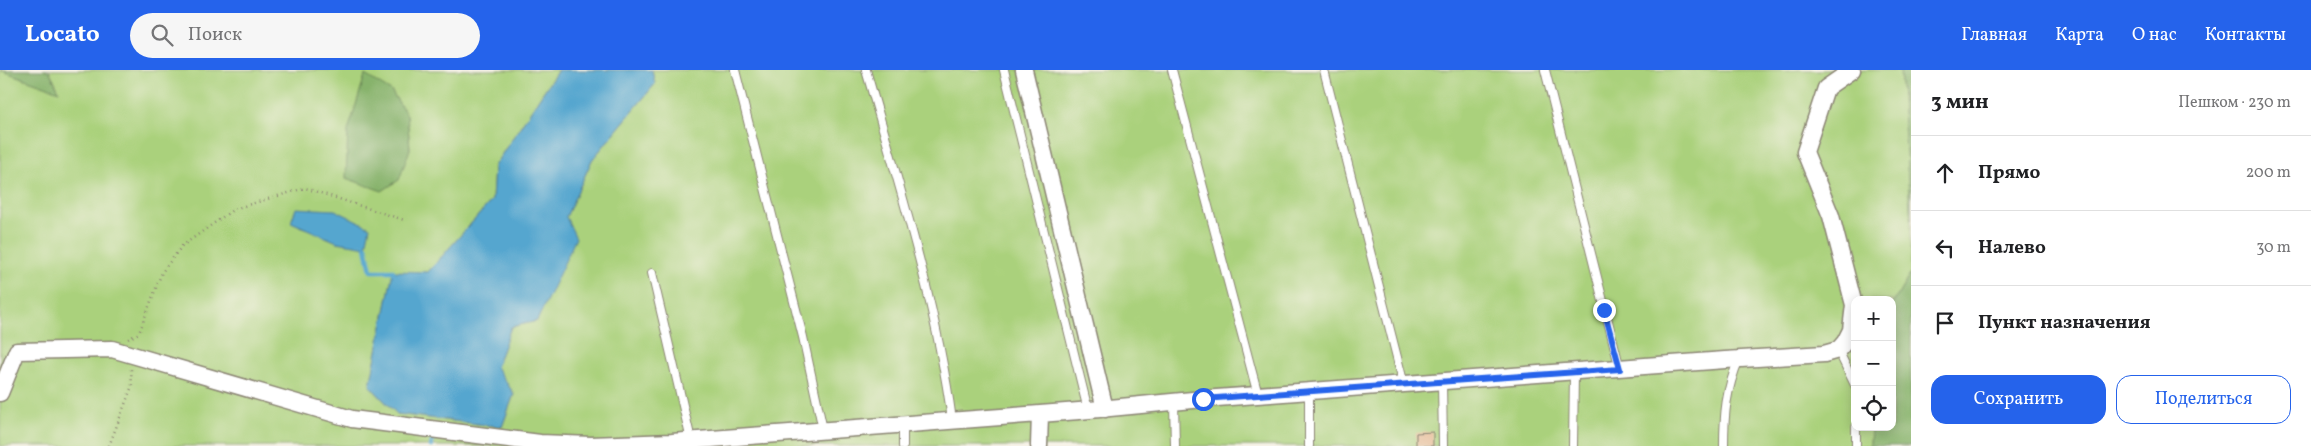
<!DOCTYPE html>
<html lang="ru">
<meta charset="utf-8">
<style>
:root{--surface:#fff;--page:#f6f6f6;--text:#202124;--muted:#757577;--line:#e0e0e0;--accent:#2563eb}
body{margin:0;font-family:Vollkorn,serif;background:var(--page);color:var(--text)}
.controls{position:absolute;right:15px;bottom:15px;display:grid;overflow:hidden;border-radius:10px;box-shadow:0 2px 12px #0003}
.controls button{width:45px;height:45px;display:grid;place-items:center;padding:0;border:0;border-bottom:1px solid var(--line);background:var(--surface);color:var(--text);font:25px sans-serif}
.stop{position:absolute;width:15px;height:15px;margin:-11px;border:4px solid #2563eb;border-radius:50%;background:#fff}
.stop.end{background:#2563eb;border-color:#fff;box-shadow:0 1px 5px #0008}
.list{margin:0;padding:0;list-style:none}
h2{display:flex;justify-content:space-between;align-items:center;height:65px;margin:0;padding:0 20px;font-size:21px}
h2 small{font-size:16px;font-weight:400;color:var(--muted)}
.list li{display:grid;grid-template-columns:32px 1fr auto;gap:15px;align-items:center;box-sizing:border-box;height:75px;padding:0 20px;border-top:1px solid var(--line)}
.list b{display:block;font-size:19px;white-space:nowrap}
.list em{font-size:16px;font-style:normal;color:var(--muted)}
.actions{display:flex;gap:10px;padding:15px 20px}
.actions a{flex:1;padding:11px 0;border:1px solid var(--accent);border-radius:15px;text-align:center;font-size:18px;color:var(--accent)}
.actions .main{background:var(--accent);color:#fff}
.icon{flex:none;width:28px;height:28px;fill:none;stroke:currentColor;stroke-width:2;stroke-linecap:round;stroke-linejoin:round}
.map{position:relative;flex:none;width:1911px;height:376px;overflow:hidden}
header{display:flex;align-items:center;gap:30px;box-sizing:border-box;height:70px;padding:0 25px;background:var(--accent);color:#fff}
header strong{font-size:24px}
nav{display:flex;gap:28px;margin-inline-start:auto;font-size:18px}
.search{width:350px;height:45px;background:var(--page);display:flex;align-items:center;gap:12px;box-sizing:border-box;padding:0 18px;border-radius:28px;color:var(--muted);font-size:19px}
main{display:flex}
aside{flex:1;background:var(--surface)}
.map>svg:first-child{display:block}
.green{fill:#aad17c;stroke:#6a7e54;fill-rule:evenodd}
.forest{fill:#87b36c;stroke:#596f4c}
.water{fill:#55a6cf;stroke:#40687d}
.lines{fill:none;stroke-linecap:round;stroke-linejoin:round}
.stream{stroke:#55a6cf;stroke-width:4.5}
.building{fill:#e2ae84}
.lane-casing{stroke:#8c8675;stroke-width:10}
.street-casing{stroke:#8c8675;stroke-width:19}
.path{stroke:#8c8675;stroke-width:2.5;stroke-dasharray:1 4;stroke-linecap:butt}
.lane{stroke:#fff;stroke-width:8}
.street{stroke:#fff;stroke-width:16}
.route{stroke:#2563eb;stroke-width:6}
</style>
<header>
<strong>Locato</strong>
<div class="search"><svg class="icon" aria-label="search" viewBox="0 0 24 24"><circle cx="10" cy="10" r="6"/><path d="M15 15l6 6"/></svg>Поиск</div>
<nav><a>Главная</a><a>Карта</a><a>О нас</a><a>Контакты</a></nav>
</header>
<main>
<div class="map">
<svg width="1911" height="376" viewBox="0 0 1911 376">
<rect width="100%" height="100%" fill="#f7f3e8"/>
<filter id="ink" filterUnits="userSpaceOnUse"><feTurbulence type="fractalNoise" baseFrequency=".02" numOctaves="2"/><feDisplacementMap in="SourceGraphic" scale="10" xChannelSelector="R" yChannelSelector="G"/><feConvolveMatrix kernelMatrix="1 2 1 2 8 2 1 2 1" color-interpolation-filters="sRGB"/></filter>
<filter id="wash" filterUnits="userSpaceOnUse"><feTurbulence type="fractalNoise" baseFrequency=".0096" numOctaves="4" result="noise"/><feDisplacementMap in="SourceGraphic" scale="20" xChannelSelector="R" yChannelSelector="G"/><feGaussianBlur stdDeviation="1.12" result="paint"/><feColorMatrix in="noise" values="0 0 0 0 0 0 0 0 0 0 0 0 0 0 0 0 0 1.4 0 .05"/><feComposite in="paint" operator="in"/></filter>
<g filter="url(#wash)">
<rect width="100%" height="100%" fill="#ece1bf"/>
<path class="green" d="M0,0L59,20L49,0H558L494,96L492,130L428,202H393L370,316L397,344L502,357L514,324L496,297L511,257L537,251L566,147L592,90L655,14L652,0H1900L1911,150V203L1892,235V230H1855V357H1871L1870,376H0ZM391,21L407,45L410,79L364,114L346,108Z"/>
<path class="forest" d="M0,0H49L59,21Z
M1900,0H1911V150Z
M365,5L391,21L407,45L410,79L399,110L382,121L346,108L348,61Z
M1911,203V376H1870L1871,357H1892V235Z"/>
<path class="water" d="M558,0H652L655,14L592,90L566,147L576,168L537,251L511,257L496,297L514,324L502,357L397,344L370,316L393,201L428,202L492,130L494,96Z
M296,138L335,140L370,157L366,177L337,172L291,152Z"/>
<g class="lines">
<path class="stream" d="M366,177L371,201H393L395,205
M431,376L434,363"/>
</g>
<g id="blocks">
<path class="building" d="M1433,362V376H1416V363Z"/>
</g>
</g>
<g filter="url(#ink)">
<use href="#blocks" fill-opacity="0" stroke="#8c8675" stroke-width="1"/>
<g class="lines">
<g class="lane-casing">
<path id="lane" d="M735,0L803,267L823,360
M866,0C899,115 936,232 952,350
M1004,0L1088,340
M1172,0L1258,325
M1324,0L1404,315
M1545,0L1620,299
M652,203L691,370
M1838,280L1855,315
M1442,312L1443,376
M1174,332L1175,376
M903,354V376
M1309,376V321
M1573,376L1574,302
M1724,376C1724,343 1726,320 1739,289
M1856,376V357"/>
</g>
<g class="street-casing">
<path id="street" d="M1024,0L1105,339
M0,323L17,281L112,279L352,349L540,373L591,375L672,372L1079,341L1203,329L1725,290L1824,284L1838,280L1845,272L1851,260L1854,235L1831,146L1805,82L1826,18L1852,0
M1039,376L1040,344"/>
</g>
<path class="path" d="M128,269L139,263L162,202L182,176L234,139L305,118L404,150
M109,376L132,316L131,299"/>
<use href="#lane" class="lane"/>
<use href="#street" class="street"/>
</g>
</g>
<g class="lines" filter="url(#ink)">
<path class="route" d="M1203,329L1620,299L1604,240"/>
</g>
</svg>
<div class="controls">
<button>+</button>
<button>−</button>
<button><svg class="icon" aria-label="locate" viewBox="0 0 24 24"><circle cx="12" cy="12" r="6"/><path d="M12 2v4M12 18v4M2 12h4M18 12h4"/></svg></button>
</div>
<div class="stop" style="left:1203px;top:329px"></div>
<div class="stop end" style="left:1604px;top:240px"></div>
</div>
<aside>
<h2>3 мин<small>Пешком · 230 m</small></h2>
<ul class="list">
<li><svg class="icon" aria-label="ahead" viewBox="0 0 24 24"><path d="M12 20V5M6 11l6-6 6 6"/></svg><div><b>Прямо</b></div><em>200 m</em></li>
<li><svg class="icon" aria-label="left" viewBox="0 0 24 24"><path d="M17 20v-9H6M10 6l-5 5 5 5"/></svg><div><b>Налево</b></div><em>30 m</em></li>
<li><svg class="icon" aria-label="arrive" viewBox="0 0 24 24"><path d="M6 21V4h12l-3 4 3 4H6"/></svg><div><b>Пункт назначения</b></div></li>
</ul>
<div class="actions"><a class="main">Сохранить</a><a>Поделиться</a></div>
</aside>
</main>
